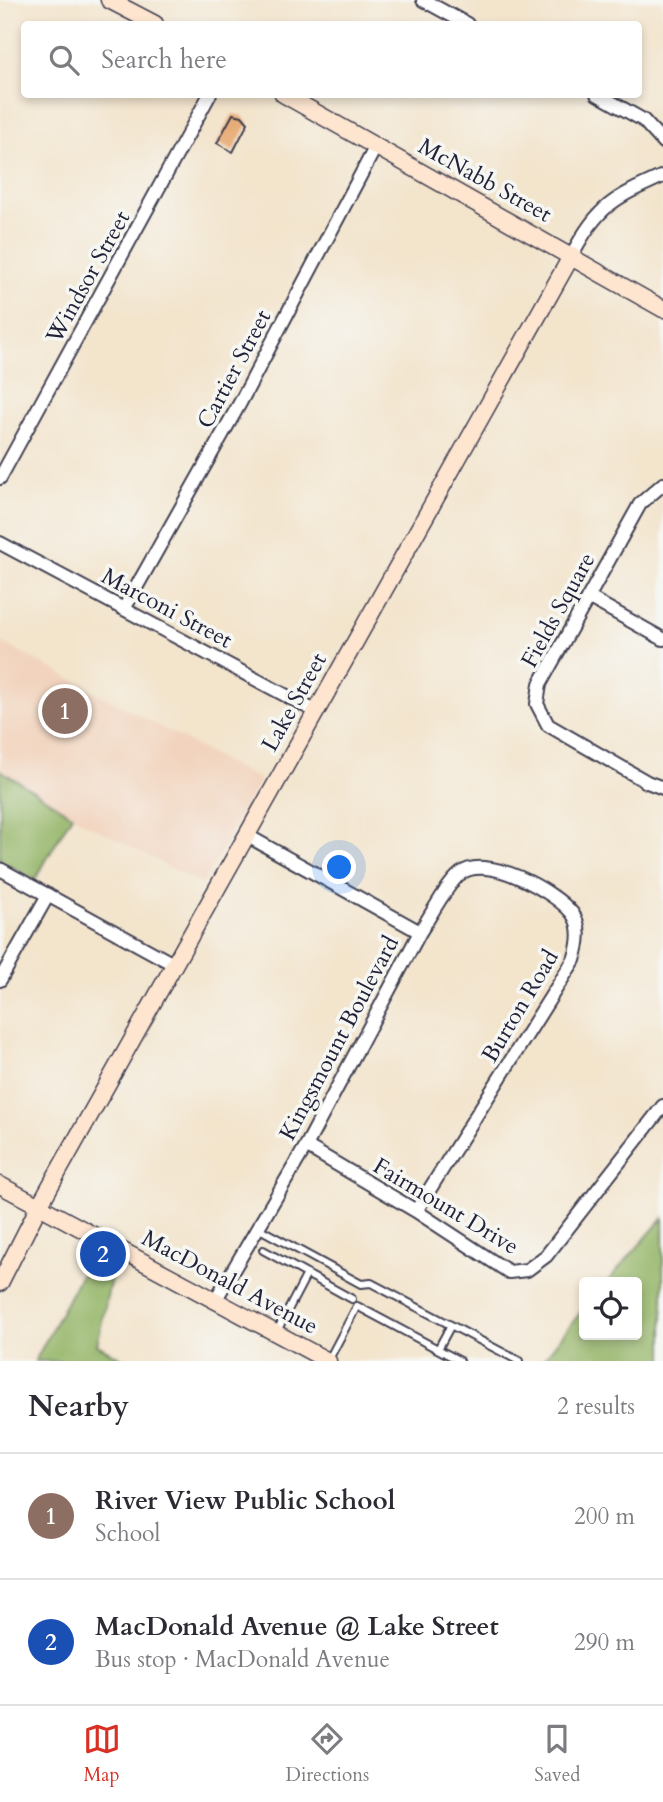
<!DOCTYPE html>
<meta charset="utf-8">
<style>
:root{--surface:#fff;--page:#f7f7f7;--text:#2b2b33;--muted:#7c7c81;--line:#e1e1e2;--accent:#d93025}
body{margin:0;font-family:Cardo,serif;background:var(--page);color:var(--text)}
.controls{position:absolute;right:21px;bottom:21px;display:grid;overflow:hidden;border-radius:7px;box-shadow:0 4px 10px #0003}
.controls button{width:63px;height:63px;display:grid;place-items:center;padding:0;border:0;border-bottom:2px solid var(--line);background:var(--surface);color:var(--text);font:35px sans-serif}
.you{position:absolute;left:340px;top:868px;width:24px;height:24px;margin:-18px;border:5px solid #fff;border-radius:50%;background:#1a73e8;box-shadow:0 0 0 10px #1a73e833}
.badge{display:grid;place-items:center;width:46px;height:46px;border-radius:50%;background:var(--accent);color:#fff;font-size:23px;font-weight:700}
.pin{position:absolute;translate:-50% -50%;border:4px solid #fff;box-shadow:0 2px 7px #0006}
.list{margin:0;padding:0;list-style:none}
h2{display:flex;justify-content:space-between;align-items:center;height:91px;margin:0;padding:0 28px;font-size:30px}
h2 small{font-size:23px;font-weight:400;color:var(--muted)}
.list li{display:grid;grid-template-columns:46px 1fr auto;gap:21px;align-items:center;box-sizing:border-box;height:126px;padding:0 28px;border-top:2px solid var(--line)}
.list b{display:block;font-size:26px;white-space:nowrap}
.list p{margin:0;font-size:23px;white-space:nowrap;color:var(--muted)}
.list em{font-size:23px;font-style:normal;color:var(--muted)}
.icon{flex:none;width:38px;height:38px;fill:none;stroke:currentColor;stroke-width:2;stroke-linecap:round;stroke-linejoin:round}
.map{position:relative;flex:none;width:663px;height:1361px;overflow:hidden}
.search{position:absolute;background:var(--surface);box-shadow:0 4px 10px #0003;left:21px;right:21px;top:21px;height:77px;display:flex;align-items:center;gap:18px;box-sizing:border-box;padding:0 24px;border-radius:7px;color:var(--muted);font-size:26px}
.sheet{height:343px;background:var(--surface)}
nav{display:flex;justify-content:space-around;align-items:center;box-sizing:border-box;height:98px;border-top:2px solid var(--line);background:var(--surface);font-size:19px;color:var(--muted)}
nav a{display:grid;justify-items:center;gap:4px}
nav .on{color:var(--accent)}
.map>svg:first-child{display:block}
.built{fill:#f2d4be}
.forest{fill:#94b568;stroke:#5b6c52;stroke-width:2}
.building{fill:#e7ad79}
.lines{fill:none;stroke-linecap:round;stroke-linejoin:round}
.lane-casing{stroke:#413f51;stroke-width:10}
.street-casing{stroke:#413f51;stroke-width:16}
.secondary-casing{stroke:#413f51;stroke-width:19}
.lane{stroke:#fff;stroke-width:6}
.street{stroke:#fff;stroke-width:12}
.secondary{stroke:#fde5d0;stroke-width:16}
.labels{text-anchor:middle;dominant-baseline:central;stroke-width:7;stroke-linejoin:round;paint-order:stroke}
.street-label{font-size:23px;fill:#22223b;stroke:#f6f6f2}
</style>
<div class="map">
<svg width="663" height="1361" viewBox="0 0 663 1361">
<rect width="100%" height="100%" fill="#f6f6f2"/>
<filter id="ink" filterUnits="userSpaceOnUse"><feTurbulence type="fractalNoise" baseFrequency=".0143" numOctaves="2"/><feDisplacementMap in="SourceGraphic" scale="14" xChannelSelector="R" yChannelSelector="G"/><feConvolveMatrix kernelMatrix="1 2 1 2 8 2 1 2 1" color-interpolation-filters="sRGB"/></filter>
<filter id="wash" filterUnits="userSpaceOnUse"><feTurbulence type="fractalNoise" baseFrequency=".00686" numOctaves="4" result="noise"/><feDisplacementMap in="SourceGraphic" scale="28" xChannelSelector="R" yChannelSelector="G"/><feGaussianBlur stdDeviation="1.57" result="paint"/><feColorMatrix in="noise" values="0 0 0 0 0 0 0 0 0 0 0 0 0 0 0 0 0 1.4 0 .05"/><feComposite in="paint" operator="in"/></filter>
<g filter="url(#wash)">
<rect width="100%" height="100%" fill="#f3e4cc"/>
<path class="built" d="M0,641L260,780L203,885L72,816L35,880L0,860Z"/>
<path class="forest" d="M0,770L72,815L35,880L0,860Z
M663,1218V1361H542L584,1308V1335H637V1282H607Z
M93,1252L114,1264L97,1345L127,1361H35Z"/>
<g id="blocks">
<path class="building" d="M233,114L242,116L248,123L233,152L217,143Z"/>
</g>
</g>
<g filter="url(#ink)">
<use href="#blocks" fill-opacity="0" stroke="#413f51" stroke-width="2"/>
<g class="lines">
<g class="lane-casing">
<path id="lane" d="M258,1228L361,1284L371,1283L519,1361
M263,1250L352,1299
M277,1331L307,1274
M438,1349L451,1325
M328,1361L357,1306L460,1361"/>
</g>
<g class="street-casing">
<path id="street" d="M423,0L467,24
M597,94L643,120L663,142
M572,255C597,206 614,198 663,176
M0,478L210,94
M663,484L640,504L540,684L537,704L548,725L647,782L663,788
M0,543L315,711
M588,597L663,639
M124,609L240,403L376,146
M0,869L175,965
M0,980L48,895
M306,1146L416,1211L509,1272L527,1270L546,1256L663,1106
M416,1211L574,960C579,945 582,926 572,913C554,891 486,853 460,874C447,884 430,917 420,932
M216,1299L306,1146L420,932L246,835"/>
</g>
<g class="secondary-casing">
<path id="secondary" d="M109,0L155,24
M283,94L663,309
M0,1185L328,1361
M0,1283L39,1206L572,255"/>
</g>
<use href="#lane" class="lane"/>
<use href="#street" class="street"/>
<use href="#secondary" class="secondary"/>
</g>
</g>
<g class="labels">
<g class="street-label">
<text transform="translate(485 180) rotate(29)">McNabb Street</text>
<text transform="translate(88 277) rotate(-61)">Windsor Street</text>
<text transform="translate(234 369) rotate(-62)">Cartier Street</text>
<text transform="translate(167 608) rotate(28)">Marconi Street</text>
<text transform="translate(558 610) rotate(-61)">Fields Square</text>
<text transform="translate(294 702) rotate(-61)">Lake Street</text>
<text transform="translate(520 1006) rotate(-59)">Burton Road</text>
<text transform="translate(339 1038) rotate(-62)">Kingsmount Boulevard</text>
<text transform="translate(446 1206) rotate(31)">Fairmount Drive</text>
<text transform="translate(230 1282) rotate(28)">MacDonald Avenue</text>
</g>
</g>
</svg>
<div class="controls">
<button><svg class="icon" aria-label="locate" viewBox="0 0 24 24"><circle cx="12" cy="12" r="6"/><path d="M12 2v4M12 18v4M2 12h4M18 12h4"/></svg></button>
</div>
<div class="you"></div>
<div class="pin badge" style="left:65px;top:711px;background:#8d6e63">1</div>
<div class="pin badge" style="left:103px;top:1254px;background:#1a4fb4">2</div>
<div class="search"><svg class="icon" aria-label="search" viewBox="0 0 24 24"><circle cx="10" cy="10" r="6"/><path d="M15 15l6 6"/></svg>Search here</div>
</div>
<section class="sheet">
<h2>Nearby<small>2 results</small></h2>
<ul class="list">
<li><span class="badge" style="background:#8d6e63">1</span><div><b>River View Public School</b><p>School</p></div><em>200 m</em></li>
<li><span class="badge" style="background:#1a4fb4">2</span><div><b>MacDonald Avenue @ Lake Street</b><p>Bus stop · MacDonald Avenue</p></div><em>290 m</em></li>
</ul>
</section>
<nav>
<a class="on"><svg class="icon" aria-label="map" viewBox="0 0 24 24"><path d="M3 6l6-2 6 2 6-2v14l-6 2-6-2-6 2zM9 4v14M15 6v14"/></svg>Map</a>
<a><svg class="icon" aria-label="directions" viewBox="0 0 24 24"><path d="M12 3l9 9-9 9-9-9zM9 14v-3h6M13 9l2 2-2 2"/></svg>Directions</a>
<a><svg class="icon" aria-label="saved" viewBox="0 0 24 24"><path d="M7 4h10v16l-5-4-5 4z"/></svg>Saved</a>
</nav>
